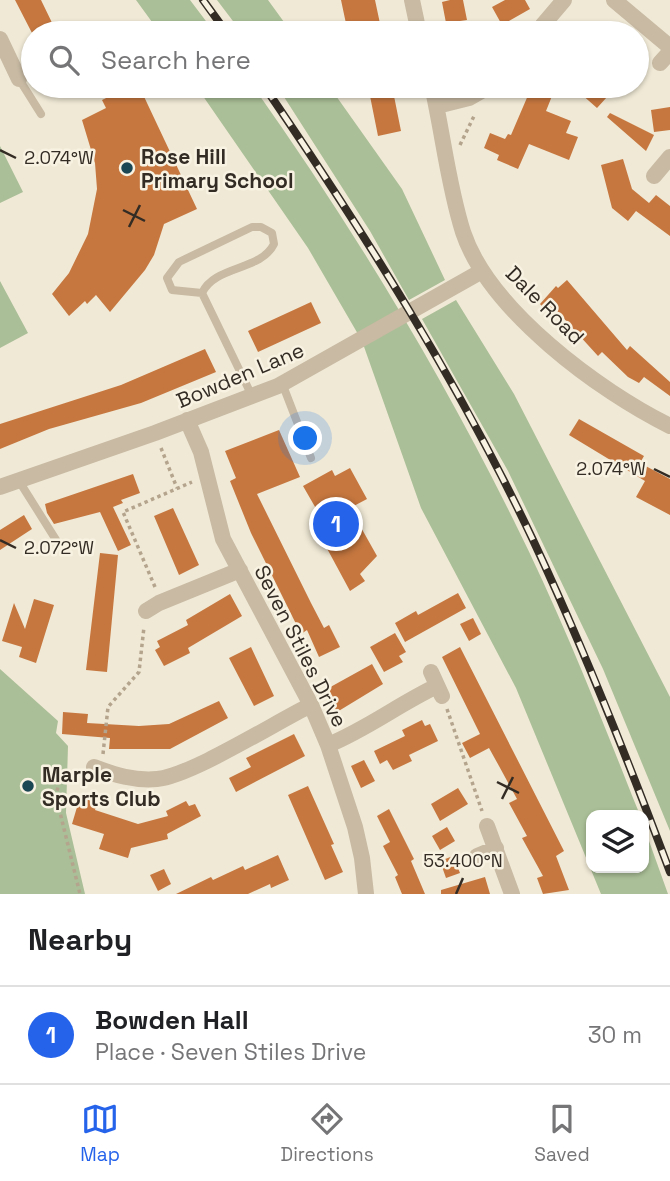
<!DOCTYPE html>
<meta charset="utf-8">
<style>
:root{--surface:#fff;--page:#f6f6f6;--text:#202124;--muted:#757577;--line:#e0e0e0;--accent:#2563eb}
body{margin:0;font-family:"Space Grotesk",sans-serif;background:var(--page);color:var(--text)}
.controls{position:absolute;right:21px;bottom:21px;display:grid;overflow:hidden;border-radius:14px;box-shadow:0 2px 5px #0004}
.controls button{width:63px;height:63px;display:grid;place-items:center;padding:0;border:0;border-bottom:2px solid var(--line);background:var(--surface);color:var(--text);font:35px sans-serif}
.you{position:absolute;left:306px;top:439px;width:24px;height:24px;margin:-18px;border:5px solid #fff;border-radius:50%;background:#1a73e8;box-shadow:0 0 0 10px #1a73e833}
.badge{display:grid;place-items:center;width:46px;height:46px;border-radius:50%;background:var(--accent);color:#fff;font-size:23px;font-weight:700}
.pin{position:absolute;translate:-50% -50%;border:4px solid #fff;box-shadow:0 2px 7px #0006}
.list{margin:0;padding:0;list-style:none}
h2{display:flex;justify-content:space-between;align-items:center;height:91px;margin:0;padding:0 28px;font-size:30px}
h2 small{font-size:23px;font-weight:400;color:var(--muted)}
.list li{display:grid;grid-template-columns:46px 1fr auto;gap:21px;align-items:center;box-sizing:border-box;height:98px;padding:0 28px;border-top:2px solid var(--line)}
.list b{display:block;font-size:26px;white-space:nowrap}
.list p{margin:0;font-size:23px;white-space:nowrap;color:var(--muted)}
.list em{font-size:23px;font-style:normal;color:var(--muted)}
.icon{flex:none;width:38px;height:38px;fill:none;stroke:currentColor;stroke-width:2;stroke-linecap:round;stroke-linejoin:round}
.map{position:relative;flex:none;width:670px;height:894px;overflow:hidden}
.search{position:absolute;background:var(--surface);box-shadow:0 2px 5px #0004;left:21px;right:21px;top:21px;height:77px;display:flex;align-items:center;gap:18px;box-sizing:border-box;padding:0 24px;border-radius:38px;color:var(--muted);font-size:26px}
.sheet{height:189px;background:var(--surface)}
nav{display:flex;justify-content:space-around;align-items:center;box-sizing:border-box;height:98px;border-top:2px solid var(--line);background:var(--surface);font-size:19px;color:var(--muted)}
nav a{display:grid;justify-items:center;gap:4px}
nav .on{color:var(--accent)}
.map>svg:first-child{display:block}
.green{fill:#aabf97}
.building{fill:#c6773f}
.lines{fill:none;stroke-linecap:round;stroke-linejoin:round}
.path{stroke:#b4a48d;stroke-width:3.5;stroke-dasharray:3.5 3.5;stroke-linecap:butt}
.lane{stroke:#c8baa3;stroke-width:8}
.street{stroke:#c8baa3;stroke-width:16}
.rail-casing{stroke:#332c25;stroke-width:8}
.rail{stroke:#f8f2e2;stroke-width:5;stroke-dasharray:16;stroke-linecap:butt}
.ticks{fill:none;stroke:#332c25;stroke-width:2.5}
.poi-dot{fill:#1b4654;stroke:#f8f2e2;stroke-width:2.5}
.labels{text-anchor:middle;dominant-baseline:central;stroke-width:5;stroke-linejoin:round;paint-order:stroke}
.poi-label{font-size:21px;font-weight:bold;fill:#332c25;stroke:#f8f2e2;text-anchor:start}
.street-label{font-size:21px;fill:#332c25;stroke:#f8f2e2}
.ticks-label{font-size:18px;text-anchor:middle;fill:#332c25;stroke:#f8f2e2;stroke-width:5;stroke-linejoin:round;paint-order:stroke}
</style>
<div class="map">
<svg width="670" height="894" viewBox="0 0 670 894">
<rect width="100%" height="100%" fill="#f0e9d6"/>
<path class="green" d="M136,0H190L215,33H160Z
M217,0H268L292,33H242Z
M196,86H253C350,223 439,369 514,521C559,611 596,704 633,798L640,815H591V868H644V827L668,894H601L516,688L421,508L362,341L308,248Z
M277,86H329L402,189L445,280L409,300L370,231Z
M0,146L23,192L0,203Z
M0,281L28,333L0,348Z
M456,300L514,394L670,697V831L603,669L508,471L422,319Z
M0,669L58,721L56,733L68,746L66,813L85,894H0Z"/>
<path class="building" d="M15,0H41L57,33H32Z
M341,0H375L382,33H348Z
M450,0H463L467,20L446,23L442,2Z
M505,0H525L530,9L502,25L492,7Z
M131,86H139L197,209L164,224L154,255L145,270L110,312L96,295L87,304L85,301L69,316L52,294L69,273L88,234L97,189L95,163L82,120L106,108L102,100Z
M368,86H392L401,131L378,136Z
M532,86H556L546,111L571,121L566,133L578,137L569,160L529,144L518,169L497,160L499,155L484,148L490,133L505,139L508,134L511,135Z
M572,86H617L597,108Z
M670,107V130L654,132L651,110Z
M610,113L654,135L646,151L607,117Z
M623,159L632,189L649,203L656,195L670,206V236L636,211L628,221L612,208L601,165Z
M567,280L627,350L630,346L670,382V396L644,377L639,383L628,377L602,352L598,356L557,311L551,316L540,304L556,286L558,288Z
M311,302L321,323L258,352L248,331Z
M205,349L216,372L141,403L49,429L0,449V424L121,385Z
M579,419L644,456L640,463L670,479V515L636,497L645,481L569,435Z
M279,430L300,477L257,494L311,603L324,628L329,625L340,647L319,657L307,630L301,634L251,533L230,481L236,478L225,451Z
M350,468L367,499L350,508L377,556L360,574L365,581L350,591L310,517L318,512L303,486L332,470L335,476Z
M133,474L140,493L121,500L123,503L113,507L131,545L118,551L100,512L54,524L47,513L45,504Z
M173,508L199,565L179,575L154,516Z
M24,515L32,529L0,550V530Z
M100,553L118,555L107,672L86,670Z
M458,593L466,608L405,642L395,623L416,611L418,615Z
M230,594L242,616L188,648L190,653L164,666L155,650L160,647L157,641L188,625L186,620Z
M34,599L54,605L36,663L19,657L22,647L2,641L14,603L25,629Z
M473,618L481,634L469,641L460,624Z
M395,633L406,652L399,656L403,662L384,672L370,647Z
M251,647L274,696L254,706L229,658Z
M460,647L564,851L556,856L569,890L543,894L537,878L543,876L522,838L527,836L509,803L517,799L499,766L489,748L470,758L462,743L480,734L442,657Z
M372,664L383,684L337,712L325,690Z
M219,701L228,718L170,749H109L110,738L62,734L63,712L88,714L87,723L139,726L169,724Z
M422,720L425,726L430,724L438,741L409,755L412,761L393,770L387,760L380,764L374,751L405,736L402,730Z
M294,734L305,756L236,792L229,778L251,767L246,758Z
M364,760L375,781L361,788L351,766Z
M308,786L334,844L331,845L343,872L325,880L288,795Z
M458,788L468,804L440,821L431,804Z
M80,797L97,803L95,810L138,824L168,816L166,811L186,801L189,806L195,804L201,816L167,834L168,839L131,848L128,858L99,849L104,834L72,824Z
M389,809L414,859L411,861L425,894H402L395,877L398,875L383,846L390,842L377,816Z
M447,827L455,841L440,850L432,836Z
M278,855L289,880L271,888L270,884L248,894H176L211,877L213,880L243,866L245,870Z
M453,856L460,873L446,878L440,861Z
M164,869L171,884L158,891L150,875Z
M485,877L490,894H441V890Z"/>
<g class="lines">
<path class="path" d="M460,145L475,114
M161,448L177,488
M155,587L123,512L192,482
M447,709L482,811
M103,754L108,707L139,672L144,627
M79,772L59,782L56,796L80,894"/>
<path class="lane" d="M19,79L41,114
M202,293C215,265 261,271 274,244L272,233L261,227H252L179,262L167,278L172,290L202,293L252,396
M282,383L311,458
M19,481L58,543"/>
<path class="street" d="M412,0L419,33
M614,0L670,47
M536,33L564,0
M0,39L19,79
M660,63L670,52
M432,86C443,134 448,185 463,232C489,310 599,391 670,426
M437,106L469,98L490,86
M654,176L670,157
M187,420L201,452L223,539L311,705L328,745L355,827L362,858L366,894
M0,487L155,433L278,386L482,271
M146,611L159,603L240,570
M431,672L442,696
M328,745C367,729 399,704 437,686
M94,767C115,775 134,781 157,779C191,776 276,722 311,705
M487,826L512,894
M477,856L496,848"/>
<g class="rail-casing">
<path id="rail" d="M203,0L227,33
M264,86C363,231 458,381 533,540C584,649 628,760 670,872"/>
</g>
<use href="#rail" class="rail"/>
</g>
<path class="ticks" d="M0,150L16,158M123,210L145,221M129,227L140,205M654,469L670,477M0,540L16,548M497,782L519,793M502,799L513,777M456,894L463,878"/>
<g class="poi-dot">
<circle cx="127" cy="168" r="7"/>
<circle cx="28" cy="786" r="7"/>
</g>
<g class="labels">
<g class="poi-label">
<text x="141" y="156">Rose Hill<tspan x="141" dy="24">Primary School</tspan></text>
<text x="42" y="774">Marple<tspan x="42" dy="24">Sports Club</tspan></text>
</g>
<g class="street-label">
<text transform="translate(545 305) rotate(45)">Dale Road</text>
<text transform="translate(240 375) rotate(-23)">Bowden Lane</text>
<text transform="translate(301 646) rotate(63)">Seven Stiles Drive</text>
</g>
</g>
<g class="ticks-label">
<text x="59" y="164">2.074°W</text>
<text x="611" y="475">2.074°W</text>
<text x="59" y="554">2.072°W</text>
<text x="463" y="867">53.400°N</text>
</g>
</svg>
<div class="controls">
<button><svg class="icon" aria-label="layers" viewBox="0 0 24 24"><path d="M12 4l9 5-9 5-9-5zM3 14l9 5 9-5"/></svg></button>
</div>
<div class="you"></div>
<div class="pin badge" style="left:336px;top:524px">1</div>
<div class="search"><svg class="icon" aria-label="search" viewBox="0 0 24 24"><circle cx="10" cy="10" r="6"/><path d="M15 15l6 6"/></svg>Search here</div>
</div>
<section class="sheet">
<h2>Nearby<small></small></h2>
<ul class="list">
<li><span class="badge">1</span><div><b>Bowden Hall</b><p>Place · Seven Stiles Drive</p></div><em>30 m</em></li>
</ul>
</section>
<nav>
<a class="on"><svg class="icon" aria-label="map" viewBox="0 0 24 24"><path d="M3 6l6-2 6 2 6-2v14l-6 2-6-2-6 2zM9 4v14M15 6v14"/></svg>Map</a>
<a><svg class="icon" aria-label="directions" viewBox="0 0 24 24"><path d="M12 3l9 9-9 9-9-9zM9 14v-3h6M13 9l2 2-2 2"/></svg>Directions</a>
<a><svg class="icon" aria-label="saved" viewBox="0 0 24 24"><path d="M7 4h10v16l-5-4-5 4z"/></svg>Saved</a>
</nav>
